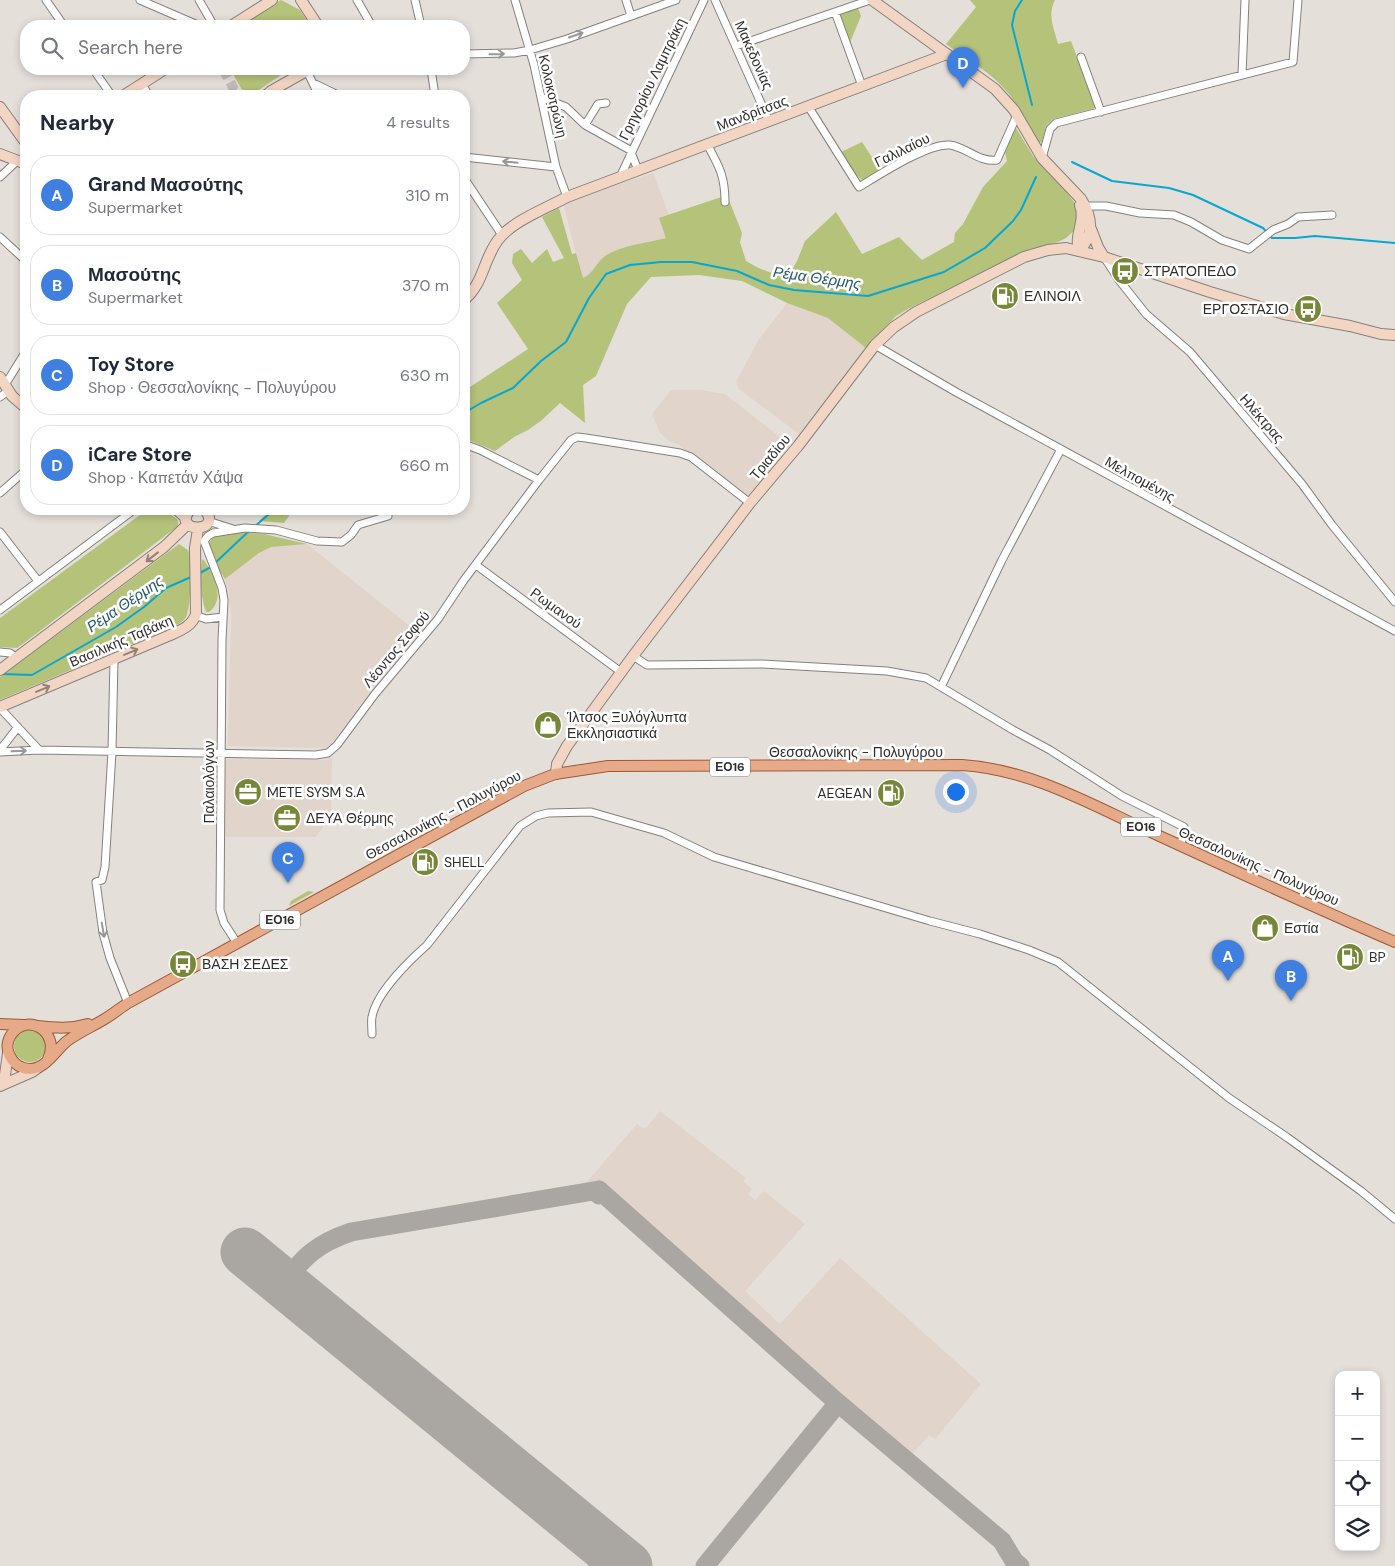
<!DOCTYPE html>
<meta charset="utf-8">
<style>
:root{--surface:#fff;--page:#f6f6f7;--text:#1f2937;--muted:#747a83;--line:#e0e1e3;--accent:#111827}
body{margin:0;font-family:"DM Sans",sans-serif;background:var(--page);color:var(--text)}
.controls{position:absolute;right:15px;bottom:15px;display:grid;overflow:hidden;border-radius:10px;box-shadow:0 2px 8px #0003}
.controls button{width:45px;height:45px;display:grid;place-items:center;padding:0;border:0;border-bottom:1px solid var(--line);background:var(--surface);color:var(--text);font:25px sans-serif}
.you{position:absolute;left:955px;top:791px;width:18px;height:18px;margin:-12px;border:4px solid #fff;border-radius:50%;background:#1a73e8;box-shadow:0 0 0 8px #1a73e833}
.badge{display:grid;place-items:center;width:32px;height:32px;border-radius:50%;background:var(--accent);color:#fff;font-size:16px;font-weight:700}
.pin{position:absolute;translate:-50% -41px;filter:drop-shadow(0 1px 2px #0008)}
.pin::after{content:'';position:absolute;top:26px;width:18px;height:15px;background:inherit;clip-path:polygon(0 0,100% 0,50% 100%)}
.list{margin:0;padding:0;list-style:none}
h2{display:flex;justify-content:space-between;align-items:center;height:65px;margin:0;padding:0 20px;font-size:21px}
h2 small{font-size:16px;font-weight:400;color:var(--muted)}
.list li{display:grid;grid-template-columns:32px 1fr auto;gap:15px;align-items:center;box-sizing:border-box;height:80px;margin:0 10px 10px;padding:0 10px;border:1px solid var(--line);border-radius:20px}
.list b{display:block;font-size:19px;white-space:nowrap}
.list p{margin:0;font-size:16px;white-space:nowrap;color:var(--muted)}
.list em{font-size:16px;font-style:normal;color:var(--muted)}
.icon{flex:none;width:28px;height:28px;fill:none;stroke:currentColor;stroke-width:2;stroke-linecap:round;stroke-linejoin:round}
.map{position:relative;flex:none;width:1395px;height:1566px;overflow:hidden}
.search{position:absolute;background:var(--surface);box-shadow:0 2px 8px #0003;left:20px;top:20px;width:450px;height:55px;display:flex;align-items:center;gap:12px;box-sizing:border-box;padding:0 18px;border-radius:20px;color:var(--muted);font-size:19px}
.panel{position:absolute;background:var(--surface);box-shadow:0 2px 8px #0003;left:20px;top:90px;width:450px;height:425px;border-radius:20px}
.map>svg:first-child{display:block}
.built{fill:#e1d4ca}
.green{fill:#b4c27a}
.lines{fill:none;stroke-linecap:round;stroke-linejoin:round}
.stream{stroke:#09a6d0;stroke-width:2}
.taxiway{stroke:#aaa6a2;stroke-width:19}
.runway{stroke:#aaa6a2;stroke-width:49}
.secondary-tunnel{stroke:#c1bcb7;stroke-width:10;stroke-dasharray:10 5;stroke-linecap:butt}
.street-casing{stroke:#86807c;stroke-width:9}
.secondary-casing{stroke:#86807c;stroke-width:12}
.primary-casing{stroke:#9c5a36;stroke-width:12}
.street{stroke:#fff;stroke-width:7}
.secondary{stroke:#f3d5c4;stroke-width:10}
.primary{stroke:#e6aa89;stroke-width:10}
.oneway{stroke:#989696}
.oneway2{stroke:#928278}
.labels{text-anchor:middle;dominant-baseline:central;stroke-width:5;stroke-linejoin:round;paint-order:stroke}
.shield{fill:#fff;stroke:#6e6d6b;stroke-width:1}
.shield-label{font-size:12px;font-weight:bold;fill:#302e2c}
.street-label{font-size:14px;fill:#302e2c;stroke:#fff}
.poi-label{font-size:14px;fill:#302e2c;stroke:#fff;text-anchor:start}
.water-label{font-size:15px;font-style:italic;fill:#25586b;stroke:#fff}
</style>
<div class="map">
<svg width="1395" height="1566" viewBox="0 0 1395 1566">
<rect width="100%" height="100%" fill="#e5dfda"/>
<path class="built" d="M653,173L669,215L660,218L667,238L616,251L603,258L589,276L582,279L563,202Z
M787,303L828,318L866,348L799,434L739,389L736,382L759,339Z
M671,390H701L725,394L790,445L748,499L679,445L669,441L660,433L652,414Z
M307,544L416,631L331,744L326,748L228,746L231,618L228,588L225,579L259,553L271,547Z
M332,758L331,816L316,837H226L223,826L224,759L324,760Z
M660,1111L746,1178L743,1181L752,1189L748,1194L755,1200L764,1191L805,1224L745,1291L780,1324L840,1258L981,1384L935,1439L929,1435L904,1464L585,1184L637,1124L645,1129Z"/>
<path class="green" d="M281,0L300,10L311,26H239Z
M970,0H1055C1047,15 1054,28 1058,44L1071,41L1096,108L1053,119L1046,126L1042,142L1038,143C1026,119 1012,93 991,76C977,64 961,55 946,44L976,7Z
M858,8L861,16L851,40V48L839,15L840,13Z
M230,69H290L250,96L245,95Z
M1016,128L1033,156L1064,189L1074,202L1079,217L1076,229L1066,238L1058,242L1028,250L908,309L896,316L866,348L828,318L787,303L742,281L699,275L651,277L627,304L596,376L583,385L585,423L560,403L542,420L528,430L514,437L495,451L464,438V391L528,349L497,303L522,280L512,263L513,254L521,249L532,263L547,249L553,262L564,258L542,217L559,208L572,254L576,253L583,278C593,274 596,263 605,256C622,245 647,243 666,238L659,218L727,195L742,233L740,242L746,261C759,269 772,274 788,277L797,261L805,241L836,212L862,254L899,237L922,260L954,242L955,233L963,224L983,187L1007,161L1005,152Z
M862,142L881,171L868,180H862L852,171L841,152Z
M148,509C162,509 167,511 178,520V526L24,643L17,648L0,647V618Z
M271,509H294L284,523L259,521Z
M237,532L264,534L307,544L271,547L259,553L225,579L215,563L209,543L213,537Z
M179,544L188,550C192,559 191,610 186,617C183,623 175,625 170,628L0,700V677Z
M203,559C213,573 227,598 209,612H206C200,595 200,577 202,560Z
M308,891L314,892L289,906L291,901Z
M14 1046a16 16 0 1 1 32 0a16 16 0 1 1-32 0Z"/>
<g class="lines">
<path class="stream" d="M1022,0L1015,11L1012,25L1032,105
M1072,162L1112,181L1169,188L1193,195L1263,228L1272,238H1295L1315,236L1395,243
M464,413L481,403L513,388L541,361L566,342L589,298L606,274L630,265L661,262H692L737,271L769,285L794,290L868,296L944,272L985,248L1013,221L1021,210L1036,177
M254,527L275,509
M214,564L249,531
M200,573L211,567
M2,674L32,675L116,627L144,607L166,588L191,577"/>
<path class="taxiway" d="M599,1190L838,1403L1002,1541L1014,1561L1020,1566
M282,1284C305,1256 316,1244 351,1232L599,1190V1195
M705,1566L838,1403L835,1404"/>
<path class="runway" d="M245,1252L628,1566"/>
<path class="secondary-tunnel" d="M223,69L234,89L243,96"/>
<g class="street-casing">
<path id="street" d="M46,0L64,26
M140,0L200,26
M199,0L214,26
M357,0L372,26
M415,0L421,26
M515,0L534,65L556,167L567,197
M626,0L631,16
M715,0L769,121
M835,12L862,86
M736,46L870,0
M464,54L514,53L530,50L567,39L676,0
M1081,57L1101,112
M93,69L112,96
M431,69L435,96
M307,71L319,96
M1242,75L1245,0
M313,83L340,96
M142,84L149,96
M541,97L566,107L585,125L630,150L638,170
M808,106L859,187C879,175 928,143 950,145C966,147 980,163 997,160L1017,115
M585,125L598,104L606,103
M707,144C719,166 725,176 725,202
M464,157L556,167
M1042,158L1050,129L1056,123L1293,62L1298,0
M0,177L17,161
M620,177L704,0
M464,178L502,235
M1085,206H1106L1140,213L1174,215L1191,222L1222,240L1249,249L1273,230L1288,224L1298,217L1332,215
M0,237L26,261
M1104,257L1119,280L1146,314L1190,352L1302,484L1332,525L1395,602
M875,345L956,392L1395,631
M5,385L26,351
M0,397L8,391
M464,444L480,450L539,480
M0,493L26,470
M208,521L233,529
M0,532L38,581
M476,565L621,672
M0,610L135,509
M195,615L206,619L223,617
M0,652L10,653L17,658
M633,656L647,665L762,664L887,671L926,678L1013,730L1050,750L1122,796L1184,827L1181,846
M114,659L112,752L105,867L102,880L96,882L103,933L110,958L128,1003
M941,687L1002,560L1061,449
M0,708L39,750L316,755L328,753L337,745L375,694L438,619L464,580L539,480L571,440L577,437L586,438L680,453L691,457L750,503
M0,750L18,727
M0,752L39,750
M237,943L224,923L220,910L222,640L224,600L222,588L204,541L208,536L213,533L245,528L276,530L317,541L342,542L351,535L358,525L388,516
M372,1034C372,1028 371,1022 372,1017C376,993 409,961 427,945L520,826L536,816L548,813L591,812L664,833L714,857L930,921L980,934L1029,950L1058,962L1229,1098L1288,1138L1361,1191L1395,1219"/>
</g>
<g class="secondary-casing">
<path id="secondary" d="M301,0L318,26
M872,0L995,89L1014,110L1042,158L1081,199C1092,216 1095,236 1079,250
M231,26L272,0
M123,96L165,69
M265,96L271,91L310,69
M0,107L26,143
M0,154L26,164
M1091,229L1098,247L1104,257
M1079,250C1074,235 1086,221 1080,205
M464,300C484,283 483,260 498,240C512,221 547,208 567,197L947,54
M0,377L12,396L26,408
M176,509L186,518
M191,509C168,533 226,534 204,509
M0,670L164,547L188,524
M0,707L168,636C179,631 192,627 196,614L195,548L198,529
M556,774L557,764L567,746L633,656L750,503L798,446L875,345L894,327L916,312L1024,257L1048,250L1066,248L1104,257L1210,292L1284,314L1350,326L1381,334L1395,335
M0,1083L5,1075L8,1053
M0,1086L32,1072L39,1067"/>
</g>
<g class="primary-casing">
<path id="primary" d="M0,1024L24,1025
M38,1026C56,1028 71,1029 88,1024
M48,1059C61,1032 27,1011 11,1035C7,1041 6,1049 10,1056C15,1067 28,1072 39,1067C50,1062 57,1049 67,1041C78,1033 91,1027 103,1020C112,1015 120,1008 128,1003L524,786L555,774L608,766L962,765C1030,769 1092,805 1153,833C1233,870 1314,907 1395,942"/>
</g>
<use href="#street" class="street"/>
<use href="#secondary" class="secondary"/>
<use href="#primary" class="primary"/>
</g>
<defs><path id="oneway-shaft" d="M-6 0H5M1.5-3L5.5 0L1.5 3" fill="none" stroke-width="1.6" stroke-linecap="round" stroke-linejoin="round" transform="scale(1.25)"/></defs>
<g class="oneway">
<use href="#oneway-shaft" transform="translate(576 35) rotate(-19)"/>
<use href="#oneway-shaft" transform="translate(497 54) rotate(-1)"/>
<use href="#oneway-shaft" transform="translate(510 162) rotate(-174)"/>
<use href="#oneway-shaft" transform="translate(19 751) rotate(-2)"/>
<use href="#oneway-shaft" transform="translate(103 930) rotate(80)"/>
</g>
<g class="oneway2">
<use href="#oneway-shaft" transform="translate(152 557) rotate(142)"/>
<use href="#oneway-shaft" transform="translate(131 652) rotate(-23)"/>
<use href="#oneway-shaft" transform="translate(43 689) rotate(-23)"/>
</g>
<defs>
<g id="bus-disc" transform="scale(1.4375)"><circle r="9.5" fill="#768737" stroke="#fff"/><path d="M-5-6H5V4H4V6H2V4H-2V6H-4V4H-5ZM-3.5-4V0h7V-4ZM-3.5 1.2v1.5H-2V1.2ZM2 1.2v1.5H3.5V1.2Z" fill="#fff"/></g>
<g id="fuel-disc" transform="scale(1.4375)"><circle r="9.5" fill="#768737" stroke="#fff"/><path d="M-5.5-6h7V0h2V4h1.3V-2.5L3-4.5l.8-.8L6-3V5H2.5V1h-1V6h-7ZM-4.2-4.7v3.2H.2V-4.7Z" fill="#fff"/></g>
<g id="shop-disc" transform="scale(1.4375)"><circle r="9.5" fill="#768737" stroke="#fff"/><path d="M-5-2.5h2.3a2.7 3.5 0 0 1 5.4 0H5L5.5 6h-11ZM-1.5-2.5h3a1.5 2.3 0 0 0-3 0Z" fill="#fff"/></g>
<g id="office-disc" transform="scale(1.4375)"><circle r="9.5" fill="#768737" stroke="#fff"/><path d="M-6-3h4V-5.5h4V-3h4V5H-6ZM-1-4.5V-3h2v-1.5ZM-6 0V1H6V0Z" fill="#fff"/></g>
</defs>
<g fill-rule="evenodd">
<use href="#bus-disc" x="1125" y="271"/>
<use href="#fuel-disc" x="1005" y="296"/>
<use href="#bus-disc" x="1308" y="309"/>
<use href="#shop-disc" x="548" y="725"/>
<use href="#office-disc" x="248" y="792"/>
<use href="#fuel-disc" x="891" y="793"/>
<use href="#office-disc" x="287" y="818"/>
<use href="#fuel-disc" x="425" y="862"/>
<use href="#shop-disc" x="1265" y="928"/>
<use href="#fuel-disc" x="1350" y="957"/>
<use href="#bus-disc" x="183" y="964"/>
</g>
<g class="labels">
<g class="shield">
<rect x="710" y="757.5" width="40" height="19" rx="4"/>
<rect x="1121" y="817.5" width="40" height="19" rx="4"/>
<rect x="260" y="910.5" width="40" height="19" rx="4"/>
</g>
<g class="shield-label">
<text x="730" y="767">ΕΟ16</text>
<text x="1141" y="827">ΕΟ16</text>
<text x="280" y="920">ΕΟ16</text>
</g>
<g class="street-label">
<text transform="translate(754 55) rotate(66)">Μακεδονίας</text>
<text transform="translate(652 79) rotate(-64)">Γρηγορίου Λαμπράκη</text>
<text transform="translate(553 96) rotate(77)">Κολοκοτρώνη</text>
<text transform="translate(752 113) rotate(-21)">Μανδρίτσας</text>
<text transform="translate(902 150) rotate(-26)">Γαλιλαίου</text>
<text transform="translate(1262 418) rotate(49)">Ηλέκτρας</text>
<text transform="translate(770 457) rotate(-50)">Τριαδίου</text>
<text transform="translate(1140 479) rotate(29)">Μελπομένης</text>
<text transform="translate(556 608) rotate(36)">Ρωμανού</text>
<text transform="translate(121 641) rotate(-23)">Βασιλικής Ταβάκη</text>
<text transform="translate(396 649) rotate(-50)">Λέοντος Σοφού</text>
<text x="856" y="752">Θεσσαλονίκης - Πολυγύρου</text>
<text transform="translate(209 782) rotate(-90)">Παλαιολόγων</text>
<text transform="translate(443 815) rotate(-28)">Θεσσαλονίκης - Πολυγύρου</text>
<text transform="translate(1259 866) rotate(24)">Θεσσαλονίκης - Πολυγύρου</text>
</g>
<g class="poi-label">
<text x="1144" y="271">ΣΤΡΑΤΟΠΕΔΟ</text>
<text x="1024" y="296">ΕΛΙΝΟΙΛ</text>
<text x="1289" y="309" text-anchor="end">ΕΡΓΟΣΤΑΣΙΟ</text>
<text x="567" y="717">Ίλτσος Ξυλόγλυπτα<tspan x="567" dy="16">Εκκλησιαστικά</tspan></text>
<text x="267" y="792">METE SYSM S.A</text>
<text x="872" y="793" text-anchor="end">AEGEAN</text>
<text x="306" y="818">ΔΕΥΑ Θέρμης</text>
<text x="444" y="862">SHELL</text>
<text x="1284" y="928">Εστία</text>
<text x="1369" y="957">BP</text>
<text x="202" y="964">ΒΑΣΗ ΣΕΔΕΣ</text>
</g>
<g class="water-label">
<text transform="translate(817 278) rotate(8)">Ρέμα Θέρμης</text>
<text transform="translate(125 604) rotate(-34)">Ρέμα Θέρμης</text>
</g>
</g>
</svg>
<div class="controls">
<button>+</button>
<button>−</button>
<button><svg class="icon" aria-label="locate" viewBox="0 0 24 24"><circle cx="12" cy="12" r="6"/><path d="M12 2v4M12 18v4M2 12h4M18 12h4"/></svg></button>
<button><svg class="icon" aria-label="layers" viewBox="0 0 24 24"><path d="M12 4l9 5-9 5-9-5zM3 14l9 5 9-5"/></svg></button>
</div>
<div class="you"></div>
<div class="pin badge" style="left:1228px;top:981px;background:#3f7fe0">A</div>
<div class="pin badge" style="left:1291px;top:1001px;background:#3f7fe0">B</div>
<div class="pin badge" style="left:288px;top:883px;background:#3f7fe0">C</div>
<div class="pin badge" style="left:963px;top:88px;background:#3f7fe0">D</div>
<div class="search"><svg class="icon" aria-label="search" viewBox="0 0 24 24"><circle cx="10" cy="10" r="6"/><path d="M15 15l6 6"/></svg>Search here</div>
<section class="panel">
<h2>Nearby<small>4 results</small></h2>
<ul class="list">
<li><span class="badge" style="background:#3f7fe0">A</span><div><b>Grand Μασούτης</b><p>Supermarket</p></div><em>310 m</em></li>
<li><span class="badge" style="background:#3f7fe0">B</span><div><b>Μασούτης</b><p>Supermarket</p></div><em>370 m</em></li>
<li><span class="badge" style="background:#3f7fe0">C</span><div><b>Toy Store</b><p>Shop · Θεσσαλονίκης - Πολυγύρου</p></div><em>630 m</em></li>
<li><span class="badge" style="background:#3f7fe0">D</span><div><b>iCare Store</b><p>Shop · Καπετάν Χάψα</p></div><em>660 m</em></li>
</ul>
</section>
</div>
